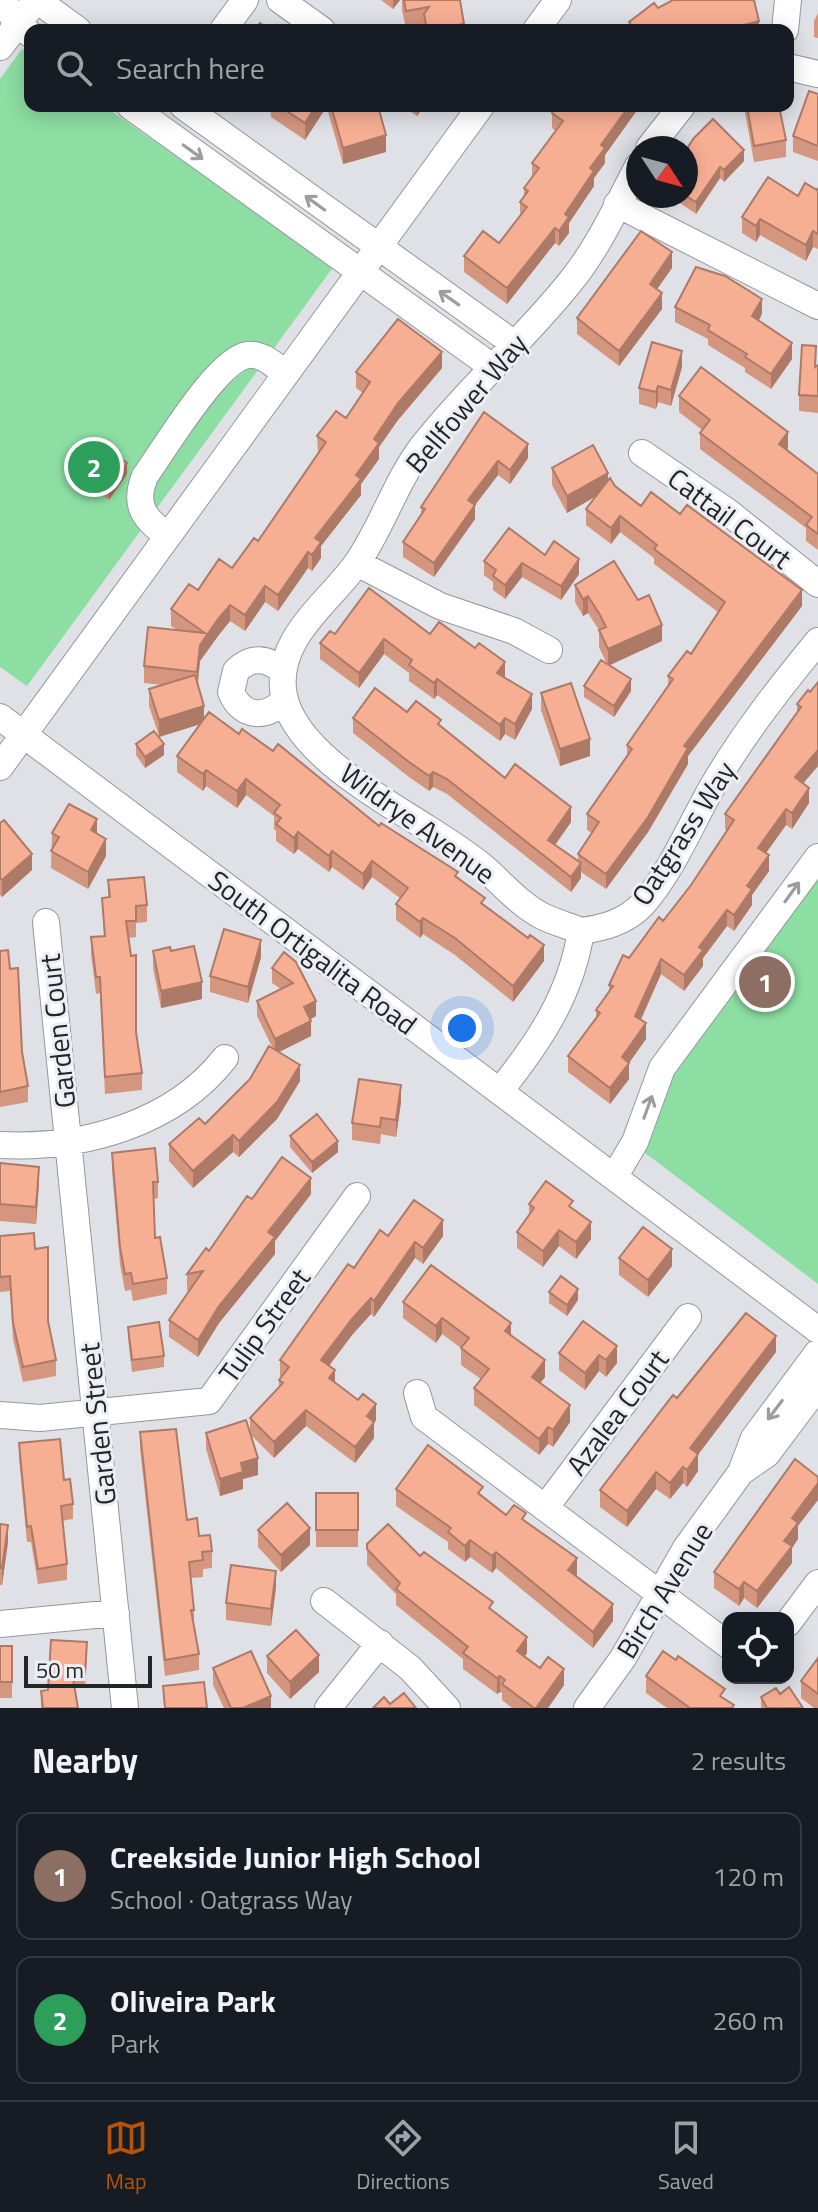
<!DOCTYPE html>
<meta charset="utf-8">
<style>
:root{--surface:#171b24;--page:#20242c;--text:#f1f3f6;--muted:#9ea1a6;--line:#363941;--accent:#b45309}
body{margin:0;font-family:"Titillium Web",sans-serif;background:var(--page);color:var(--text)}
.controls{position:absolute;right:24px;bottom:24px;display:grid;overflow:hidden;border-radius:16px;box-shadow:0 4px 20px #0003}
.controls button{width:72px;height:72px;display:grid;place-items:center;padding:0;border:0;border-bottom:2px solid var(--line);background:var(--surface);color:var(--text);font:40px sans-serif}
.compass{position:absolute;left:626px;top:136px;width:72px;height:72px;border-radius:50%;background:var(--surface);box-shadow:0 4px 20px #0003;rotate:126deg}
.scale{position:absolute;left:24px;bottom:20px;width:128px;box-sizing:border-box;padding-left:8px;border:4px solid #242527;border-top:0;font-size:22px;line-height:28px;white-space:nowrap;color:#242527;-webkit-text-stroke:6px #eceef3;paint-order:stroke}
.you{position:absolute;left:462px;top:1028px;width:28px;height:28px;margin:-20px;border:6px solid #fff;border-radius:50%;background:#1a73e8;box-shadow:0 0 0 12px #1a73e833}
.badge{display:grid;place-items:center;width:52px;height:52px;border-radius:50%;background:var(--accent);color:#fff;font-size:26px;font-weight:700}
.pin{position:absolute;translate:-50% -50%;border:4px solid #fff;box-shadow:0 2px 8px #0006}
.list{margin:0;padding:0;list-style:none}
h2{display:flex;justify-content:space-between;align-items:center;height:104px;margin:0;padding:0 32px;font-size:34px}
h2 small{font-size:26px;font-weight:400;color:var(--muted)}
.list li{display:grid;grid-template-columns:52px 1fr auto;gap:24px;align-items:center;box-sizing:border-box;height:128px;margin:0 16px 16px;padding:0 16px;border:2px solid var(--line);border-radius:16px}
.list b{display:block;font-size:30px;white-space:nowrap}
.list p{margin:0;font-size:26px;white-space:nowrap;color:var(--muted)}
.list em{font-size:26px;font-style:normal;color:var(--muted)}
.icon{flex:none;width:44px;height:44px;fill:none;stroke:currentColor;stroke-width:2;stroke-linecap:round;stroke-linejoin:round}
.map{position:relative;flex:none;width:818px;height:1708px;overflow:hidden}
.search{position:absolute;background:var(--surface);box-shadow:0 4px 20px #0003;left:24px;right:24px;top:24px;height:88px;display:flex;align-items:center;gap:20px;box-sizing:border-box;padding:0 28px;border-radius:16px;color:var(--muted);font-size:30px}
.sheet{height:392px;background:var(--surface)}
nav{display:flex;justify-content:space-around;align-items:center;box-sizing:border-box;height:112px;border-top:2px solid var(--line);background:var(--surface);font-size:22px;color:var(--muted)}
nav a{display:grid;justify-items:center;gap:4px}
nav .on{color:var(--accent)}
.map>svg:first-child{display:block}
.green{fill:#8ddea3}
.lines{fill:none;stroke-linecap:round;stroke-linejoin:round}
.minor-casing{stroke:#96979d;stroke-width:28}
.minor{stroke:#fff;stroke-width:26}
.wall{fill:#d4967f}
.shaded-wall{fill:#ad7a68}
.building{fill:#f7af94;stroke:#ad7a68;stroke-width:2}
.oneway{stroke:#9c9d9e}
.labels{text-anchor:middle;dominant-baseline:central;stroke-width:6;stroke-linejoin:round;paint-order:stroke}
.street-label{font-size:28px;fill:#242527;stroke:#eceef3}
</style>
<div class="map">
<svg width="818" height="1708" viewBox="0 0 818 1708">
<rect width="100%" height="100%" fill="#dfe1e6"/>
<path class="green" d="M22,49L30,55V106H104L334,266L27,686L0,667V79Z
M818,873V1284L640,1149L670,1074Z"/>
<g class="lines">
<g class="minor-casing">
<path id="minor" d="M3,0L17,24L30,34
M37,0L78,30
M280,0L322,30
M223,30L245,0
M536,30L558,0
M785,30L788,0
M0,47L36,0
M788,67L818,74
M130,106L491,366
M183,106L513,343
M649,148L682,106
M617,204L818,306
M642,453L728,512L818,584
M168,536C144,519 133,505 145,476C164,450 218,358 248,355C263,353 275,366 286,374
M357,563L440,606L514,631L549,650
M283,672C268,657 251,656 236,671L231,692C242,719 268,719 285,699
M0,717L818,1330
M0,767L481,106
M46,922L125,1708
M581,931C569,926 554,922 542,916C518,903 502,883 482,866C465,852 446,840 427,828C382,799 296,753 284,696C273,639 329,603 357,563C382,527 395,483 422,447C468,388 525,339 571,281C598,248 618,204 638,166
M581,931C604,928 625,922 642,905C672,872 691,823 714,784C744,733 781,686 818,641
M500,1091C539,1042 571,995 581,931
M0,1145C83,1149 173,1124 225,1058
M614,1177L635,1142L662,1068L818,857
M417,1393L424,1417L728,1645
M0,1415L40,1418L209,1401L357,1196
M741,1472L767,1454L818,1386
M545,1508L688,1317
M324,1601L410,1668L447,1708
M788,1623L818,1583
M0,1624L116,1613
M328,1708L380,1643
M587,1708L623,1658L686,1548L741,1472L754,1438L818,1352"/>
</g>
<use href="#minor" class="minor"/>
</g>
<path class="wall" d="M381,0H400L393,9Z
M402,0H460L464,30H424V25L406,28L402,10Z
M658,8L759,30H629V22Z
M818,13V38L814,37V21Z
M818,94V161L793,152V136Z
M270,106H327L305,140L271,117Z
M328,106H378L386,152L343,164L328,112Z
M402,106H424L417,116Z
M557,106H640L605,155V163L594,178V186L569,223V233L559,246L555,243L507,304L464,272V256L499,243L520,215V202L524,197V188L532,178V163L556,131L552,128V113Z
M745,106H779L786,140V157L754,162L745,112Z
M686,150L744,161L724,182L720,178L696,214L670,196H686Z
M818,188V249L813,247L806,261L760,235L756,242L742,233V217L798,196L817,190Z
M672,268L657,289L662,309L619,366L577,334V318Z
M675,307L762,314L759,321L792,359L771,389L745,372V368L708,345V339L675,322Z
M818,365V413L799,411V395Z
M682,367L671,406L658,402L656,409L639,404V388Z
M442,368L398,420L379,447V459L361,484V495L321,546V558L312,571L308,568L278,611L265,602L245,631L230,621L218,636L200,661L198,684L204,718L239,734L458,877L485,906L544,961L513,1002L455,955L423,934L420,938L396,920V904L400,898L372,877L363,890L332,867L329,872L298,849L294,854L276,841V831L274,829V816L246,795L237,808L206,786L203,791L177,772V756L200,724L159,737L164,755L145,768L136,755V744L159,736L149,706V689L163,685L144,683V666L177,630L171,626V609L198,590L232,568L258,541L318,453L317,436L346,418L363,393L356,388V372Z
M679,396L788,448L786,450L818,474V550L806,541V528L700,449V433L702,430L679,412Z
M484,412L528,458L510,484L498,475L475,505V519L434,577L403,557V542L421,516V507Z
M552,468L608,481L641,506L802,606L688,756V764L648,832L606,889L581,872V878L571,892L447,794L433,787L429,791L409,777L353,733V718L407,712L441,727L505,778L571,822L555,845L578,860V854L592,833L587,830V814L627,757V745L668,685V676L691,654L718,612L654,564V558L620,532L611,544L586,525V509L597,496L567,513L552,485Z
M127,474L109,500L89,486V475Z
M545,555L579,574L561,600L522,577L505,599L493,590V582L484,575V561Z
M575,585L662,641L609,665L631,691L614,717L584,697V686L607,664L599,647V630L588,613L583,616L575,602Z
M335,634H430L505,678L532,709L515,740L505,734L500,741L437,695L434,699L409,681V673L384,654L359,688L320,659V643Z
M818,682V766L803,783L809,803L792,829L786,825L766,853L769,871L752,895V905L734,931L727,926L703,958V966L684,991L661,974L641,1020L646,1039L629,1063V1079L610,1104L568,1072V1056L596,1019V1010L609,992V985L629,958L663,921L691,885L727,831L725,829V814L797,712V704L810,692Z
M541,693L590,756L560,766L541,710Z
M0,823L32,870L2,897L0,895Z
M52,833L97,834L106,856L88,889L51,868Z
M108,880L147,905V922L136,923V937L128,938L136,1032L142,1073V1090L105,1094L100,993L96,994L91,954V937L104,936L102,898L108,897Z
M0,951L28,1086V1102L0,1107Z
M153,951H171L202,999L161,1008L153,968Z
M284,952L316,1016L310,1019L311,1036L279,1052L300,1081L277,1119L239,1157L233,1152L193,1188L169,1161V1144L205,1124L250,1079L273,1049L257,1016V1001L281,989L272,983V968Z
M261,957L248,1003L210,992V976Z
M401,1102L396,1137L381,1134L380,1144L352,1140V1123Z
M290,1136L338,1152L312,1173L290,1147Z
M112,1153L158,1182V1198L154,1199L155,1238L167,1278V1294L133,1301L131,1290L125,1291L120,1264L112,1170Z
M0,1163L39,1183L36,1224L0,1221Z
M311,1194L275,1241V1254L219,1323L198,1357L169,1337V1320L190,1290L187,1291V1274L209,1251L252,1199Z
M529,1204L573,1209L591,1239L576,1259L559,1246L543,1267L517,1248V1232L529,1215Z
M0,1236L35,1249L56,1360V1376L23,1382L13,1339L10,1291L0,1292Z
M388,1236H443L423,1264L415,1258L374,1317L371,1314L352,1335L329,1366L335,1383L376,1420L374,1423V1438L355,1463L306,1426L274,1458L251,1435L258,1475L243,1479V1489L220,1496L206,1449V1433L250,1431V1418L279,1387V1380L282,1377L280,1376V1360L354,1268Z
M619,1258L672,1266L648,1297L619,1275Z
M549,1292L578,1300L567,1316L549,1303Z
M403,1302L511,1335L545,1377L540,1383L570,1422L553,1447L548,1444L539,1455L474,1405V1388L481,1379L461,1365V1348L442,1334L436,1343L403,1318Z
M128,1327L164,1356V1367L132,1372L128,1338Z
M617,1346V1363L606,1377L599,1371L585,1390L559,1370V1353Z
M776,1352L698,1454V1471L687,1487L683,1483L670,1499L656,1489L627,1527L600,1507V1490L677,1398Z
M140,1432L187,1520L212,1551V1568L203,1569V1577L191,1578L194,1610V1627L199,1654V1670L165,1676L140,1448Z
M19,1443L64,1480L73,1504V1519L62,1521L67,1564V1580L38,1584L31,1542H27L19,1458Z
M396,1489L483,1497L506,1515L526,1521L577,1574L576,1576L613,1621L593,1648L496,1568L492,1573L470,1557L465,1562L448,1549V1542L396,1506Z
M316,1493H358V1547H316Z
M0,1524L8,1542L2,1585H0Z
M798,1526V1539L792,1548V1563L757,1608L744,1598L739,1606L714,1588V1572Z
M258,1530L310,1545L281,1572L258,1547Z
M367,1544L420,1556L493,1611L527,1653L525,1656L564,1685L548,1708H512L502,1700V1693L500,1692L497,1694L463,1669V1659L396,1605V1594L367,1565Z
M276,1587L271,1626L226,1620V1603Z
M0,1646H12V1698H0Z
M267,1656L319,1672L290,1699L267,1673Z
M87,1657L85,1688H75V1689L78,1708H41V1691L48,1690Z
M818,1658V1708H814L801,1698V1681Z
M676,1660L725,1699L734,1708H667L646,1693V1676Z
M213,1668L271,1708H224L213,1685Z
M780,1694L803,1708H761V1697Z"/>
<path class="shaded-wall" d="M393,0H400L393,9Z
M759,21V30H729V29Z
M316,106H327L305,140V123Z
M417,106H424L417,116Z
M629,106H640L605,155V163L594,178V186L569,223V233L559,246V231L565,214L590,168L601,145Z
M386,135V152L343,164V148Z
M744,150V161L724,182V170Z
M720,167V178L696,214V202Z
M760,219V235L756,242V226Z
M555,228V243L507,304V288Z
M813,231V247L806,261V245Z
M672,252V268L650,299V284Z
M662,293V309L619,366V351Z
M762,299V314L752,331V316Z
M792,343V359L771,389V374Z
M682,351V367L671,406V390Z
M442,352V368L398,420L379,447V459L361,484V495L321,546V558L312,571V555L315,538L356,475L374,439L398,403Z
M658,386V402L656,409V392Z
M788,432V448L779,460V444Z
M528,444V458L510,484V470Z
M498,461V475L475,505V519L434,577V563L468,500Z
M127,463V474L109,500V489Z
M608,473V489L567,513V496Z
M620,516V532L611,544V528Z
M308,552V568L278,611V595Z
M579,559V574L561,600V586Z
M522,563V577L505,599V585Z
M265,586V602L245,631V615Z
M802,590V606L688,756V764L648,832L606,889V874L684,746Z
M588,596V613L583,616V599Z
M230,605V621L218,636L200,661L197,688V672L200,645L218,619Z
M662,625V641L608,666V649Z
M384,639V654L359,688V673Z
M505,662V678L497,673Z
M437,679V695L434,699V683Z
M631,679V691L614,717V706Z
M532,694V709L515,740V724Z
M204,706V723L159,737V720Z
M505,718V734L500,741V725Z
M590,739V756L560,766V749Z
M164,744V755L145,768V757Z
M818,750V766L795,793V777Z
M206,770V786L203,791V774Z
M433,772V787L429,791V776Z
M246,779V795L237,808V791Z
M809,788V803L792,829V813Z
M571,807V822L548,855V840Z
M786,809V825L758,864V848Z
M97,819V836L91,830Z
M298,832V849L294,854V838Z
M106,839V856L88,889V872Z
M332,851V867L329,872V856Z
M32,854V870L2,897V880Z
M769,855V871L752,895V905L734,931V915L747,886Z
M372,861V877L363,890V874Z
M581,863V878L571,892V877Z
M727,910V926L703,958V966L684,991V975L699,947Z
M423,918V934L420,938V922Z
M261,940V957L248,1003V987Z
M544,945V961L513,1002V986Z
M661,959V974L635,1032V1016Z
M202,982V999L161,1008V991Z
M316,1001V1016L304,1023V1007Z
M311,1021V1036L275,1054V1039Z
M646,1023V1039L626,1067L629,1063V1079L610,1104V1088L622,1057Z
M300,1065V1081L277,1119L239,1157V1141Z
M401,1085V1102L396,1137V1120Z
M233,1135V1152L193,1188V1171Z
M338,1141V1152L312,1173V1162Z
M39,1167V1183L36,1224V1207Z
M311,1178V1194L275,1241V1254L219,1323L198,1357V1340L268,1232Z
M443,1220V1236L423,1264V1248Z
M591,1222V1239L576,1259V1242Z
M559,1230V1246L543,1267V1251Z
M415,1242V1258L374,1317V1301Z
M672,1249V1266L648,1297V1280Z
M578,1289V1300L567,1316V1305Z
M371,1298V1314L352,1335L321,1376V1360L352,1319Z
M442,1318V1334L436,1343V1326Z
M511,1323V1340L505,1331Z
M776,1336V1352L694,1460L698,1454V1471L687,1487V1470L690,1448Z
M617,1346V1363L606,1377V1360Z
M599,1355V1371L585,1390V1373Z
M545,1360V1377L532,1394V1377Z
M335,1370V1386L329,1378Z
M376,1404V1420L374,1423V1438L355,1463V1447L367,1416Z
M570,1405V1422L553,1447V1430Z
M306,1410V1426L274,1458V1442Z
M548,1427V1444L539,1455V1439Z
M258,1458V1475L243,1479V1489L220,1496V1479L241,1463Z
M683,1467V1483L670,1499V1483Z
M656,1472V1489L627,1527V1511Z
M818,1483V1500L798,1526V1539L792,1548V1563L757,1608V1591L784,1541L792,1518Z
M8,1525V1542L2,1585V1568Z
M310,1528V1545L281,1572V1555Z
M470,1540V1557L465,1562V1546Z
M496,1552V1568L492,1573V1556Z
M577,1558V1574L568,1587V1570Z
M276,1571V1587L271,1626V1609Z
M744,1582V1598L739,1606V1589Z
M613,1604V1621L593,1648V1632Z
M527,1637V1653L517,1667V1651Z
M319,1655V1672L290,1699V1682Z
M564,1669V1685L548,1708H536Z
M500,1676V1692L497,1694V1678Z
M271,1696V1708H243Z"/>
<path class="building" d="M404,0H460L464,24L427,30L424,14L429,7L406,11Z
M673,0H754L759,21L729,29L728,25L721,30H635L629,22L654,3L658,8Z
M260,23L270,30H255Z
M809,91L818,94V146L793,136Z
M279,106H316L305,123Z
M331,106H378L386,135L343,148Z
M557,106H629L601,145L605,148L590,168L594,171L565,214L569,217L559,231L555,228L507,288L464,256L483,231L499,243L527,207L520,202L528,191L524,188L539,168L532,163L563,121L552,113Z
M747,106H779L786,140L754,146Z
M713,119L744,150L724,170L720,167L696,202L686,196V150L694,138Z
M768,177L798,196L805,183L817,190L818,188V234L813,231L806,245L760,219L756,226L742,217Z
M641,231L672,252L650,284L662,293L619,351L577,318Z
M696,267L725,276L762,299L752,316L792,343L771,374L745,357L747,354L708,330L710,325L675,307Z
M398,319L442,352L398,403L374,439L379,443L356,475L361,479L315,538L321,542L312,555L308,552L278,595L265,586L245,615L230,605L218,619L200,645L197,672L144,666L148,627L205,633L171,609L189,584L198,590L219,559L232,568L254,538L258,541L326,442L317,436L336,411L346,418L370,382L356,372Z
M652,342L682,351L671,390L658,386L656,392L639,388Z
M802,345L816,346L815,367L818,365V396L799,395Z
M701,367L788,432L779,444L818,474V534L806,525L812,517L700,433L710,420L679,396Z
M484,412L528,444L510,470L498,461L468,500L475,505L434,563L403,542L425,509L421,507Z
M593,445L608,473L567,496L552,468Z
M107,449L127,463L109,489L89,475Z
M610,478L615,486L641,506L651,492L680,514L687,505L802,590L684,746L688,748L648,817L606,874L578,854L599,822L587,814L632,749L627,745L673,679L668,676L687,651L691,654L725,602L654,549L657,545L620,516L611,528L586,509Z
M509,528L545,555L554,541L579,559L561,586L522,563L505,585L493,576L496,570L484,561Z
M614,561L638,600L649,595L662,625L608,649L599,630L606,627L600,615L588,596L583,599L575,585Z
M369,588L430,634L439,622L475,648L479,643L505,662L497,673L532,694L515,724L505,718L500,725L437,679L434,683L409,665L412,660L384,639L359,673L320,643L330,631L335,634Z
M601,660L631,679L614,706L584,686Z
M195,675L204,706L159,720L149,689Z
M818,682V750L795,777L809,788L792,813L786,809L758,848L769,855L747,886L752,889L734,915L727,910L699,947L703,950L684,975L661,959L635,1016L646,1023L622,1057L629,1063L610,1088L568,1056L600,1013L596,1010L613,986L609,985L623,955L629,958L659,917L663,921L691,885L734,820L725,814L801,707L797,704L808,690L810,692Z
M571,683L590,739L560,749L541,693Z
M375,688L407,712L416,701L441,720L438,724L505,778L515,764L571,807L548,840L581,863L571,877L447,779L433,772L429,776L409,762L353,718Z
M209,712L239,734L242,729L273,751L278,744L379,826L381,823L458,872L455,876L485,898L481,903L528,938L530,935L544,945L513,986L455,938L423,918L420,922L396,904L408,888L372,861L363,874L332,851L329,856L298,832L294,838L276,824L281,818L274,813L280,805L246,779L237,791L206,770L203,774L177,756Z
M154,731L164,744L145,757L136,744Z
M69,804L97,819L91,830L106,839L88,872L51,851L59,837L52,833Z
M4,820L32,854L2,880L0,878V823Z
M144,877L147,905L136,906V921H126L131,956L136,955V1032L142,1073L105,1077L100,977H96L91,937L105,936L102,898L110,897L108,880Z
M224,929L261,940L248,987L210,976Z
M194,946L202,982L161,991L153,951L170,947L171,951Z
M8,950L10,969L18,968L22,1052L28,1086L0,1092V951Z
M284,952L296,962L316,1001L304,1007L311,1021L275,1039L257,1001L293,983L272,968Z
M269,1046L300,1065L277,1102L239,1141L233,1135L193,1171L169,1144L199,1118L205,1124L250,1079Z
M359,1079L401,1085L396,1120L381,1118L380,1127L352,1123Z
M317,1114L338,1141L312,1162L290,1136Z
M155,1148L158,1182H153L155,1238L160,1237L167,1278L133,1284L131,1273L125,1274L120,1247L112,1153Z
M282,1157L311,1178L268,1232L275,1237L219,1306L198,1340L169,1320L203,1271L187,1274L206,1248L209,1251L247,1196L252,1199Z
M0,1163L39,1167L36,1207L0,1204Z
M546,1181L573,1201L569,1206L591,1222L576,1242L559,1230L543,1251L517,1232L534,1208L529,1204Z
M414,1200L443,1220L423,1248L415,1242L374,1301L371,1298L352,1319L321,1360L335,1370L329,1378L358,1400L363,1394L376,1404L367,1416L374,1422L355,1447L306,1410L274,1442L250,1418L283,1383L279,1380L289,1367L280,1360L348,1264L354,1268L380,1230L388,1236Z
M643,1227L672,1249L648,1280L619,1258Z
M34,1233L35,1249L48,1247V1321L56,1360L23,1367L13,1323L10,1276L0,1277V1236Z
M431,1265L511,1323L505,1331L545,1360L532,1377L570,1405L553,1430L548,1427L539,1439L474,1388L489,1369L461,1348L469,1338L442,1318L436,1326L403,1302Z
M561,1276L578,1289L567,1305L549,1292Z
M746,1313L776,1336L690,1448L698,1454L687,1470L683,1467L670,1483L656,1472L627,1511L600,1490L673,1395L677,1398Z
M583,1321L617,1346L606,1360L599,1355L585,1373L559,1353Z
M159,1322L164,1356L132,1360L128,1327Z
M246,1420L258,1458L241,1463L243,1472L220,1479L206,1433Z
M176,1429L187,1520L197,1518L199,1536L210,1535L212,1551L202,1552L203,1560L189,1562L194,1610H191L199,1654L165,1660L140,1432Z
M60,1439L64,1480L70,1479L73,1504L61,1506L67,1564L38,1569L31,1526L27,1527L19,1443Z
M428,1445L483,1487L478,1493L506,1515L514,1505L526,1513L522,1519L577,1558L568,1570L613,1604L593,1632L496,1552L492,1556L470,1540L465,1546L448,1532L451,1528L396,1489Z
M795,1459L818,1477V1483L792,1518L798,1523L784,1541L792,1546L757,1591L744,1582L739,1589L714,1572Z
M316,1493H358V1530H316Z
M287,1503L310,1528L281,1555L258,1530Z
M0,1524L8,1525L2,1568H0Z
M388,1524L420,1556L424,1552L493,1602L489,1608L527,1637L517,1651L540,1668L548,1657L564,1669L536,1708H534L502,1684L505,1680L500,1676L497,1678L463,1653L468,1647L396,1589L400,1583L367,1549V1544Z
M231,1565L276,1571L271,1609L226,1603Z
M296,1630L319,1655L290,1682L267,1656Z
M51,1640L87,1642L85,1673H75L73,1678L78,1708H43L41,1691L48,1690Z
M0,1646H12V1682H0Z
M251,1651L271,1696L243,1708H231L213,1668Z
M663,1651L676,1660L678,1656L725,1689L720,1696L734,1705L732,1708H690L646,1676Z
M818,1658V1694L801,1681Z
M204,1682L207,1708H165L163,1686Z
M789,1687L803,1708H767L761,1697L776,1688L780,1694Z
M404,1693L416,1708H373L384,1697L390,1704Z"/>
<defs><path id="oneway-shaft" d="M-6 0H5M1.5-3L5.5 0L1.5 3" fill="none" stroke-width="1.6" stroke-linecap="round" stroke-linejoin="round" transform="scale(2)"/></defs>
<g class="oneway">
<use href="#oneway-shaft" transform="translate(193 152) rotate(36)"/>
<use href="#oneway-shaft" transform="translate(315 203) rotate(-144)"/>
<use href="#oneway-shaft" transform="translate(449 298) rotate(-145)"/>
<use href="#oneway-shaft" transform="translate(792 892) rotate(-54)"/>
<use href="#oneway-shaft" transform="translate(648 1107) rotate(-70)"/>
<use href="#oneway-shaft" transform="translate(775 1410) rotate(127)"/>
</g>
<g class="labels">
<g class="street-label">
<text transform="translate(466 403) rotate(-50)">Bellfower Way</text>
<text transform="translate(730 518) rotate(37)">Cattail Court</text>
<text transform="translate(418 823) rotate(36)">Wildrye Avenue</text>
<text transform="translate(683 833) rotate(-57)">Oatgrass Way</text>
<text transform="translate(313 952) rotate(37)">South Ortigalita Road</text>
<text transform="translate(57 1031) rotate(-96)">Garden Court</text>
<text transform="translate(264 1325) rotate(-54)">Tulip Street</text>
<text transform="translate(617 1412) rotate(-53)">Azalea Court</text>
<text transform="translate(97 1424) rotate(-96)">Garden Street</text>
<text transform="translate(664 1590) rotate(-58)">Birch Avenue</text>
</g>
</g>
</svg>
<div class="controls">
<button><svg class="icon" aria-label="locate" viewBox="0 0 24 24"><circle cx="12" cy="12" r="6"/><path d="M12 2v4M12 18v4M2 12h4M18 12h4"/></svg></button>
</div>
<svg class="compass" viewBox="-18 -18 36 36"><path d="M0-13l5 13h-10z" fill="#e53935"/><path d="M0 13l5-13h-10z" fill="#9ea1a6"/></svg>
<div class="scale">50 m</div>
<div class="you"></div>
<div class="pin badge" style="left:765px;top:982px;background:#8d6e63">1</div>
<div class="pin badge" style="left:94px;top:467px;background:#2e9e5b">2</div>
<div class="search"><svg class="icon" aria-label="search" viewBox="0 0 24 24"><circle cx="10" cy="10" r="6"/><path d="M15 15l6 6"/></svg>Search here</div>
</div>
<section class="sheet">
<h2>Nearby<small>2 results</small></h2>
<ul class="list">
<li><span class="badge" style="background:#8d6e63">1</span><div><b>Creekside Junior High School</b><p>School · Oatgrass Way</p></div><em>120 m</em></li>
<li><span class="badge" style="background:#2e9e5b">2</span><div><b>Oliveira Park</b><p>Park</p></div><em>260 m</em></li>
</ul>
</section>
<nav>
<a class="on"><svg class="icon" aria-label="map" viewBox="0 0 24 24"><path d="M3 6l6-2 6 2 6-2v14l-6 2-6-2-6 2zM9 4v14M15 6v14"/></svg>Map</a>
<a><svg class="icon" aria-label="directions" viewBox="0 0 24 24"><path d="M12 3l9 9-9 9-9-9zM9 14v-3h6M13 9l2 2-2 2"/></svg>Directions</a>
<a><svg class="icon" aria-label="saved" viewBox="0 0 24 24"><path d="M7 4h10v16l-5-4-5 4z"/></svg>Saved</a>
</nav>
